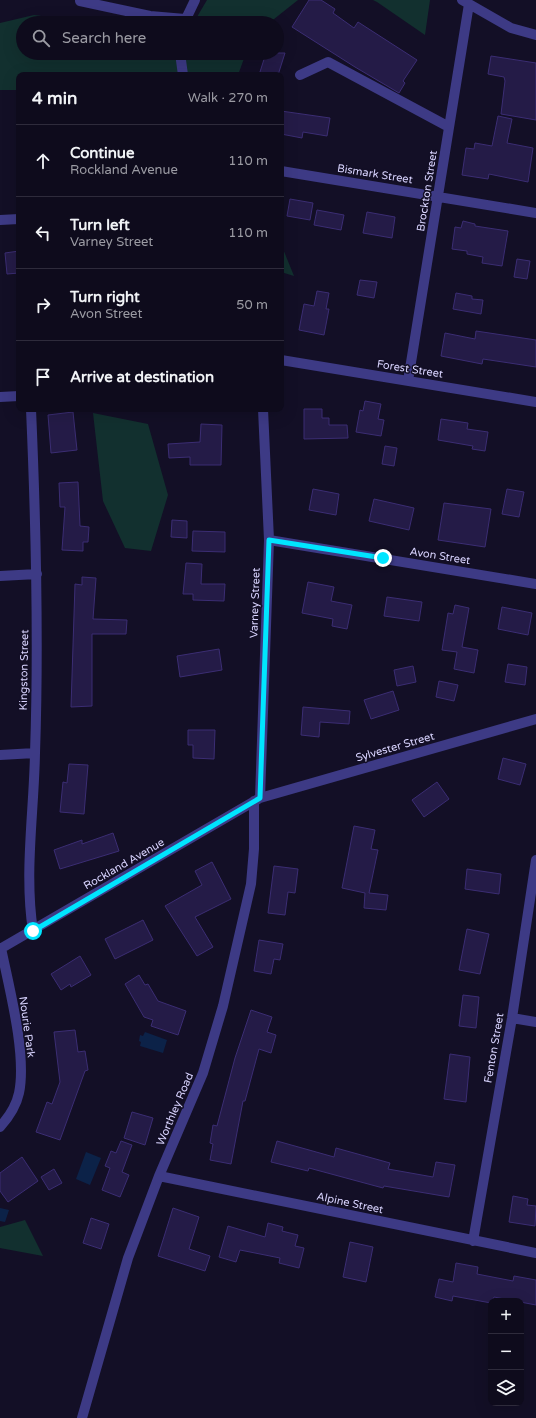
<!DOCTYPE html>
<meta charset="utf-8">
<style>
:root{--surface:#0e0b1c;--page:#171425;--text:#f1f3f6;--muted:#9b9ba3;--line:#2e2b3b}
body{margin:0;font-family:"Varela Round",sans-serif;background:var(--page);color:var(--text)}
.controls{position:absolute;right:12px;bottom:12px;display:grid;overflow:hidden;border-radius:8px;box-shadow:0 4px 16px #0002}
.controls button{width:36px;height:36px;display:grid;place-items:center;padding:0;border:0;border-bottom:1px solid var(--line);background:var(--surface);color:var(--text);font:20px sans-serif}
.stop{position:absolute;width:12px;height:12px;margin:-9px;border:3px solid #00e5ff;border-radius:50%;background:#fff}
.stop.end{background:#00e5ff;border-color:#fff;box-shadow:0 1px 4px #0008}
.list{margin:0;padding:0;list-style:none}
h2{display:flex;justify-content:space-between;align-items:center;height:52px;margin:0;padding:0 16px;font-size:17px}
h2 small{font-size:13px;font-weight:400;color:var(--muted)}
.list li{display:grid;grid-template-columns:26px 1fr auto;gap:12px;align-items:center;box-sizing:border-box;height:72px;padding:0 16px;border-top:1px solid var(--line)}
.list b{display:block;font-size:15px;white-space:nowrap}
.list p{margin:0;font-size:13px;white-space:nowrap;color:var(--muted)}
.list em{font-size:13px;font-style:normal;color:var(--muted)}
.icon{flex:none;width:22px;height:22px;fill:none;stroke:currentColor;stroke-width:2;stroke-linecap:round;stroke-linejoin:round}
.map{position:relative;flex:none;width:536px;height:1418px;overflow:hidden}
.search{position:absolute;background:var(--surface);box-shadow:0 4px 16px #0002;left:16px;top:16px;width:268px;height:44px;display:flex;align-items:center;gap:10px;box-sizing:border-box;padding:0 14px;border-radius:22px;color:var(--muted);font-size:15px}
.panel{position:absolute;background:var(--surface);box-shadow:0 4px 16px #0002;left:16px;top:72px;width:268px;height:340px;border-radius:8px}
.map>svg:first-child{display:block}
.green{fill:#12302f}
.water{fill:#0c2248}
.building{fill:#241b47;stroke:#3b2d73}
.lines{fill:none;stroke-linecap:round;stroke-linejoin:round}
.minor{stroke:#3d3a85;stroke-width:10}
.route{stroke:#00e5ff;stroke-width:5}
.labels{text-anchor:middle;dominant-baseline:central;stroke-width:3;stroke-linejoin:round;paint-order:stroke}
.street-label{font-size:11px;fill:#d9d4ff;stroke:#130f26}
</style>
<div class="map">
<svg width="536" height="1418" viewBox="0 0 536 1418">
<rect width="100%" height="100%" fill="#130f26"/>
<path class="green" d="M207,0H298L269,23H186L194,22Z
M373,0H430L425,35L377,2Z
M34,15L96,23H23V53H246L238,75H19V90H0V23Z
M281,244L294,276L281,272Z
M93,413L148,424L168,495L151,551L125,548L103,501Z
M25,1220L43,1256L0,1248V1227Z"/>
<path class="water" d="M145,1032L167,1040L163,1053L140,1046L141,1042L139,1041L140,1035L143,1036Z
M86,1152L101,1158L90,1185L76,1179Z
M0,1208L9,1210L5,1222L0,1221Z"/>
<path class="building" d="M309,0H321L335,9L333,13L354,28L358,22L417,60L403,81L405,83L399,93L355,67L292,27Z
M266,53H285L278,75H259Z
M491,56L536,63V120L501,114L505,81L504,77L488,74Z
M281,111L330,118L327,136L303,132L302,138L281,134Z
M498,116L512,119L507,143L533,148L528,182L489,174L488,179L462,175L466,148L474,149L475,143L492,146Z
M290,199L313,203L310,220L287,216Z
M317,210L344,215L341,230L314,225Z
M367,212L395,217L392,238L363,233Z
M463,221L475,224V226L508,231L502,266L482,263L483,257L467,254V251L452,249L455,227L461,228Z
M19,251V273L7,274L5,253Z
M517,259L530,261L527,279L514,277Z
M360,280L377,282L374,298L357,295Z
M317,291L329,293L326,309H329L324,335L299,330L304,304L314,306Z
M456,293L472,296V299L483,300L481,314L453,309Z
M476,331L536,340V367L483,359L482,364L441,356L445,333L475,339Z
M365,401L381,404L378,419L384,420L381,436L356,432L360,410L363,411Z
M304,409H322V418H329V425H347L348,438L304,439Z
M73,412L77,450L51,453L48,415Z
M441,419L468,423L467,429L488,432L485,451L472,449L473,446L438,440Z
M201,424L222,425L221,465H190V457L169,458L168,444L200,442Z
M385,446L397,448L394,466L382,464Z
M78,482L80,526L89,527L88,542H83V551L62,550L65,507H60L59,483Z
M313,489L339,494L336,515L309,510Z
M507,489L524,492L519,517L502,514Z
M374,499L414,508L409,530L369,521Z
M444,503L491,509L485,547L438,540Z
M172,520L187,521V538L171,537Z
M193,531L225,532V552L192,551Z
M186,563L202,564L201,584H225L224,601L193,600V594H183Z
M82,577L96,578L93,619L127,620L126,634H92V706L71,707L75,584L82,585Z
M308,582L334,587L331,601L352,605L347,629L332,626L333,619L302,613Z
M387,597L422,602L419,621L384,616Z
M455,605L469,608L462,647L478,650L474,673L454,669L457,652L442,650L448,613L453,614Z
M502,607L532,613L528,635L498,629Z
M219,649L222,670L180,677L177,656Z
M508,664L527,667L525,685L505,682Z
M413,666L416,682L397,686L394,670Z
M439,681L458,685L454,701L436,697Z
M393,691L399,710L371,719L364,700Z
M303,707L350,711L349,724L320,722L319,737L301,735Z
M188,730H215L214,759L193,758V745H188Z
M503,758L526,764L520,785L498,779Z
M69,764L88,765L84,814L60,812L63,782L67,783Z
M437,782L449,799L424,817L412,800Z
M354,826L375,830L371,849L378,850L369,893L388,895L386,910L364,908L365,893L342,888Z
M113,833L119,851L60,869L54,850L82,840V844Z
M212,862L231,899L195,917L213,947L197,956L165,906L202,885L195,871Z
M274,866L298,869L295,893L288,892L285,915L268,913Z
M467,869L501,874L499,894L465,889Z
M143,920L153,940L115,959L105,939Z
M467,929L489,934L480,974L459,970Z
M259,940L283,944L280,960L274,959L271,974L254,971Z
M80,956L91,975L71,987L70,984L61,990L51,974Z
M139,975L145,985L148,984L158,1001L186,1011L178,1035L151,1026L153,1020L144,1017L125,984Z
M463,995L479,997L476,1028L459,1026Z
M251,1010L272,1017L267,1032L276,1035L271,1053L259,1049L245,1101H243L231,1164L210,1160L213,1144L210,1143L213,1125L217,1126L235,1058Z
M75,1030L78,1052L85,1051L88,1070L85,1071L60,1140L36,1132L47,1102L52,1104L60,1082L54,1032Z
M450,1054L470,1057L466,1102L444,1099Z
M132,1112L153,1118L145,1145L124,1138Z
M121,1141L132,1145L122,1172L129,1175L120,1197L102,1190L110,1168L105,1166L111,1151L116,1153Z
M277,1141L334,1157L336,1148L390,1163L388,1169L433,1177L436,1162L455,1165L449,1197L384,1186L383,1188L309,1168L308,1171L271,1162Z
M22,1157L38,1181L8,1202L0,1191V1173Z
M54,1169L62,1183L49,1190L41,1177Z
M513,1196L528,1199L527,1205L536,1206L535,1226L509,1222Z
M173,1208L199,1217L189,1249L210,1256L205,1271L158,1256Z
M91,1218L109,1224L101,1249L83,1243Z
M268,1223L283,1227L282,1231L298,1235L295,1246L304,1248L299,1268L279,1263L280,1258L240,1250L236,1262L219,1257L228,1226L265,1237Z
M350,1242L373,1247L366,1282L343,1277Z
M456,1263L478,1267L477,1274L513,1281L514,1276L536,1280V1305L494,1297L491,1303L453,1296L452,1301L435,1297L439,1279L453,1282Z"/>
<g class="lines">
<path class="minor" d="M462,0L511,28L536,35
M80,1L150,16L185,19
M184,23L195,0
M180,53L183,75
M300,75L328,62L449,127
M281,171L536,213
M0,220L19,219
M281,360L536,402
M408,381L469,4
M0,397L19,396
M31,409C36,524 39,638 35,753C34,812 24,873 33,931
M269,540L536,584
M0,576L37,574
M0,755L35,753
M260,798L269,540L263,409
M0,949L260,798L536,719
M512,1018L536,1022
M0,1127C9,1117 16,1107 19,1093C27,1055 9,987 1,948
M159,1176L536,1253
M473,1241L512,1018L536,860
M82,1418L128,1258L159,1176L203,1073L223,1006L251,884L254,849V801"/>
</g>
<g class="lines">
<path class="route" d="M33,931L260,798L269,540L383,558"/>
</g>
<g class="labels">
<g class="street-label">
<text transform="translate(375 174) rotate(9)">Bismark Street</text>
<text transform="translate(427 191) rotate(-81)">Brockton Street</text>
<text transform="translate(410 369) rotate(9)">Forest Street</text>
<text transform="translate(440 556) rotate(9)">Avon Street</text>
<text transform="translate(255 603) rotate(-88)">Varney Street</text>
<text transform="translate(24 670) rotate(-89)">Kingston Street</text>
<text transform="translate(395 747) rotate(-16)">Sylvester Street</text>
<text transform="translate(124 864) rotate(-30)">Rockland Avenue</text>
<text transform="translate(27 1027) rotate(82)">Nourie Park</text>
<text transform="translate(494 1048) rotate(-80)">Fenton Street</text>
<text transform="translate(175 1109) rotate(-67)">Worthley Road</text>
<text transform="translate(350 1203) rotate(12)">Alpine Street</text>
</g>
</g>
</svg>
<div class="controls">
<button>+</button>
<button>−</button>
<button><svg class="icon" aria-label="layers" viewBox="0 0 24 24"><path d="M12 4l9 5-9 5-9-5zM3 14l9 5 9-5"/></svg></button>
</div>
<div class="stop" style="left:33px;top:931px"></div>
<div class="stop end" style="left:383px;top:558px"></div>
<div class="search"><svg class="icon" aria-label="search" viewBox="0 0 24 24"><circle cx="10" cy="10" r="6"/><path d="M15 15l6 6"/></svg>Search here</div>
<section class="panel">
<h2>4 min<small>Walk · 270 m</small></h2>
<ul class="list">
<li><svg class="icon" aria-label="ahead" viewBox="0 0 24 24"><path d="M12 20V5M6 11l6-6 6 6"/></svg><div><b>Continue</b><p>Rockland Avenue</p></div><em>110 m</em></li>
<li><svg class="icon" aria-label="left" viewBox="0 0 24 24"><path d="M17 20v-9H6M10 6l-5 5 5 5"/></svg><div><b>Turn left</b><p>Varney Street</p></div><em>110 m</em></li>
<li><svg class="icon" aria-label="right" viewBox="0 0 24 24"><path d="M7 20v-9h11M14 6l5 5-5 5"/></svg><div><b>Turn right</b><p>Avon Street</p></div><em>50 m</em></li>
<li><svg class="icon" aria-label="arrive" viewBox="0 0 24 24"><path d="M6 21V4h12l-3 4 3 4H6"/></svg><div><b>Arrive at destination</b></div></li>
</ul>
</section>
</div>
